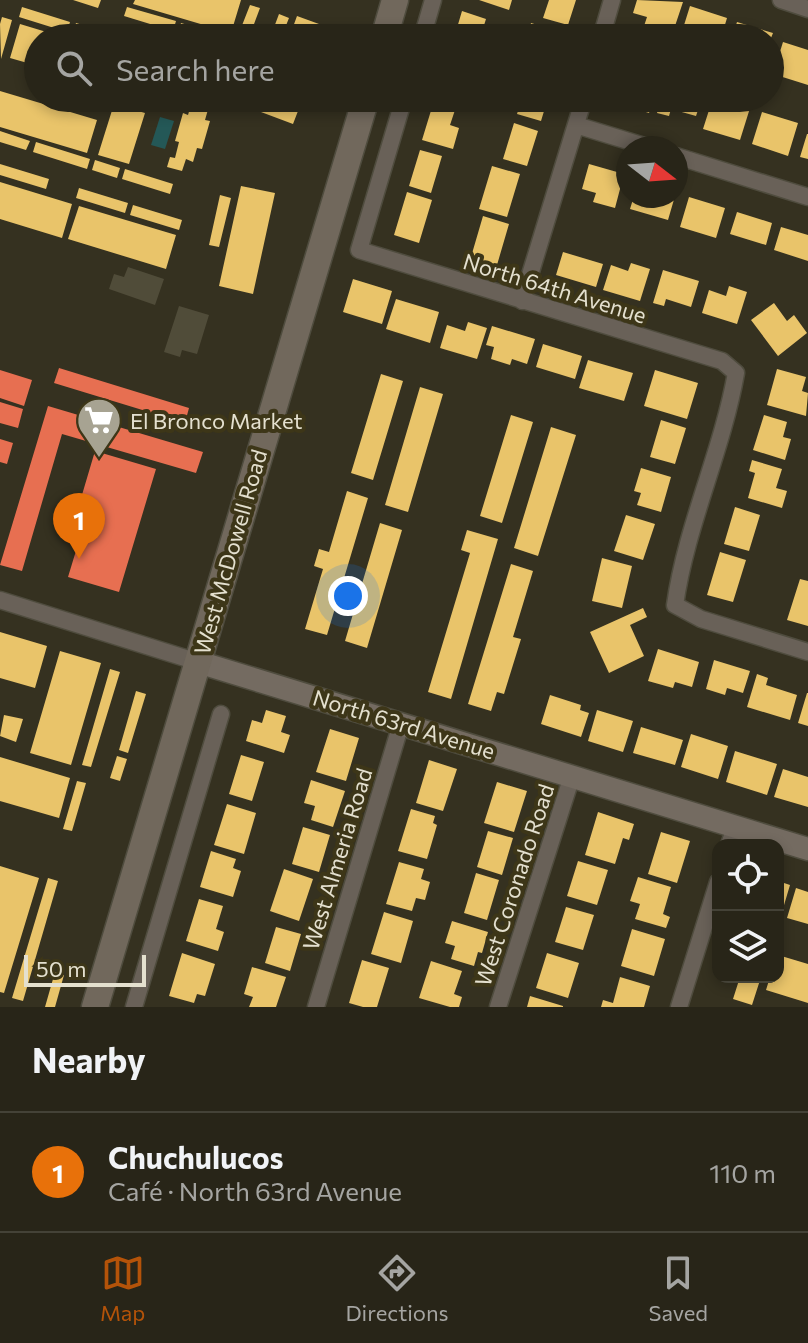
<!DOCTYPE html>
<meta charset="utf-8">
<style>
:root{--surface:#282518;--page:#302d21;--text:#f1f3f6;--muted:#a5a5a2;--line:#444237;--accent:#b45309}
body{margin:0;font-family:Commissioner,sans-serif;background:var(--page);color:var(--text)}
.controls{position:absolute;right:24px;bottom:24px;display:grid;overflow:hidden;border-radius:16px;box-shadow:0 4px 12px #0003}
.controls button{width:72px;height:72px;display:grid;place-items:center;padding:0;border:0;border-bottom:2px solid var(--line);background:var(--surface);color:var(--text);font:40px sans-serif}
.compass{position:absolute;left:616px;top:136px;width:72px;height:72px;border-radius:50%;background:var(--surface);box-shadow:0 4px 12px #0003;rotate:107deg}
.scale{position:absolute;left:24px;bottom:20px;width:122px;box-sizing:border-box;padding-left:8px;border:4px solid #e4e0cf;border-top:0;font-size:22px;line-height:28px;white-space:nowrap;color:#e4e0cf;-webkit-text-stroke:6px #3d3618;paint-order:stroke}
.you{position:absolute;left:348px;top:596px;width:28px;height:28px;margin:-20px;border:6px solid #fff;border-radius:50%;background:#1a73e8;box-shadow:0 0 0 12px #1a73e833}
.badge{display:grid;place-items:center;width:52px;height:52px;border-radius:50%;background:var(--accent);color:#fff;font-size:26px;font-weight:700}
.pin{position:absolute;translate:-50% -66px;filter:drop-shadow(0 2px 4px #0008)}
.pin::after{content:'';position:absolute;top:42px;width:28px;height:24px;background:inherit;clip-path:polygon(0 0,100% 0,50% 100%)}
.list{margin:0;padding:0;list-style:none}
h2{display:flex;justify-content:space-between;align-items:center;height:104px;margin:0;padding:0 32px;font-size:34px}
h2 small{font-size:26px;font-weight:400;color:var(--muted)}
.list li{display:grid;grid-template-columns:52px 1fr auto;gap:24px;align-items:center;box-sizing:border-box;height:120px;padding:0 32px;border-top:2px solid var(--line)}
.list b{display:block;font-size:30px;white-space:nowrap}
.list p{margin:0;font-size:26px;white-space:nowrap;color:var(--muted)}
.list em{font-size:26px;font-style:normal;color:var(--muted)}
.icon{flex:none;width:44px;height:44px;fill:none;stroke:currentColor;stroke-width:2;stroke-linecap:round;stroke-linejoin:round}
.map{position:relative;flex:none;width:808px;height:1007px;overflow:hidden}
.search{position:absolute;background:var(--surface);box-shadow:0 4px 12px #0003;left:24px;right:24px;top:24px;height:88px;display:flex;align-items:center;gap:20px;box-sizing:border-box;padding:0 28px;border-radius:44px;color:var(--muted);font-size:30px}
.sheet{height:224px;background:var(--surface)}
nav{display:flex;justify-content:space-around;align-items:center;box-sizing:border-box;height:112px;border-top:2px solid var(--line);background:var(--surface);font-size:22px;color:var(--muted)}
nav a{display:grid;justify-items:center;gap:4px}
nav .on{color:var(--accent)}
.map>svg:first-child{display:block}
.water{fill:#245857}
.homes{fill:#e9c46a}
.shops{fill:#e76f51}
.building{fill:#504c39}
.lines{fill:none;stroke-linecap:round;stroke-linejoin:round}
.street-casing{stroke:#4f4c3e;stroke-width:19}
.secondary-casing{stroke:#4f4c3e;stroke-width:25}
.primary-casing{stroke:#4f4c3e;stroke-width:29}
.street{stroke:#696158;stroke-width:16}
.secondary{stroke:#746b61;stroke-width:22}
.primary{stroke:#71685c;stroke-width:26}
.labels{text-anchor:middle;dominant-baseline:central;stroke-width:8;stroke-linejoin:round;paint-order:stroke}
.street-label{font-size:22px;fill:#e4e0cf;stroke:#3d3618}
.poi-label{font-size:22px;fill:#e4e0cf;stroke:#3d3618;text-anchor:start}
</style>
<div class="map">
<svg width="808" height="1007" viewBox="0 0 808 1007">
<rect width="100%" height="100%" fill="#353120"/>
<path class="water" d="M160,117L174,121L165,149L151,145Z"/>
<path class="homes" d="M73,0H101L98,8Z
M135,0H241L231,33L133,4Z
M479,0H512L509,10Z
M549,0H576L568,25L543,18Z
M637,0L683,2L675,26L668,24L665,33L644,26L647,17L633,13Z
M250,5L260,8L251,32L241,28Z
M690,6L727,18L721,38H680Z
M22,7L70,22L67,32L19,17Z
M127,7L176,21L173,31L124,16Z
M462,11L486,19L480,38H454Z
M279,14L289,18L281,38H270Z
M297,16L330,28L326,38H289Z
M2,17L12,20L1,59L0,24Z
M737,22L773,33L771,38H732Z
M76,23L122,37V38H89L73,33Z
M181,23L228,37V38H195L178,33Z
M531,23L564,33L563,38H527Z
M20,24L63,37L38,38V66L10,58Z
M783,42L808,50V85L773,74Z
M0,91L97,120L87,153L0,127Z
M148,98H184L181,108Z
M193,98H204L202,104L209,106L205,120L210,121L202,149L197,148L193,162L186,159L182,171L167,167L170,157L175,158L179,142L175,141L183,113L188,115Z
M266,98H303L293,124L261,112Z
M439,98H463L461,105Z
M522,98H548L541,121L517,114Z
M609,98H654L649,113L608,100Z
M661,98H702L696,116L671,109L669,116L657,113Z
M730,102L750,108L740,140L703,129L710,107L727,112Z
M114,104L145,113L129,164L98,155Z
M433,104L455,110L450,125L459,128L453,149L422,140Z
M762,112L798,123L788,156L752,144Z
M514,123L538,131L527,166L503,159Z
M0,131L30,141L26,150L0,142Z
M807,134H808V159L800,157Z
M36,142L90,159L87,169L33,152Z
M420,150L442,156L431,193L409,186Z
M95,160L120,168L117,178L92,170Z
M0,164L49,179L46,189L0,175Z
M589,164L624,174L615,208L593,202L596,193L582,189Z
M492,166L520,174L507,217L479,209Z
M125,169L173,184L170,194L122,179Z
M0,182L72,204L62,238L0,219Z
M241,186L275,193L253,294L219,286Z
M79,188L128,203L125,213L76,198Z
M407,192L432,200L419,243L394,235Z
M220,195L231,198L219,247L209,245Z
M634,196H675L668,220L630,209Z
M689,197L725,208L716,238L680,227Z
M133,205L182,220L179,230L130,215Z
M79,206L176,235L166,269L68,239Z
M737,212L772,223L766,245L730,234Z
M483,216L509,224L497,265L471,257Z
M781,227L808,235V261L774,250Z
M563,252L603,264L596,287L556,275Z
M631,263L650,269L640,301L603,290L611,265L628,271Z
M663,270L699,281L691,307L666,299L664,306L653,303Z
M353,279L392,291L382,324L343,312Z
M729,286L747,292L737,324L702,313L709,290L726,296Z
M396,299L439,312L430,343L386,329Z
M774,303L787,321L794,315L807,333L778,356L751,320Z
M468,322L487,328L477,359L440,348L447,325L465,331Z
M492,326L535,339L527,364L512,359L510,365L491,359L494,347L486,345Z
M543,344L582,356L575,379L536,367Z
M588,360L633,373L624,401L579,388Z
M777,369L806,377L802,391L808,393L806,416L767,405Z
M655,370L698,383L687,419L644,406Z
M381,374L403,381L373,480L351,473Z
M420,387L443,394L408,512L385,505Z
M511,415L533,422L502,523L480,516Z
M764,415L787,422L783,437L791,439L785,460L753,450Z
M661,420L686,428L675,464L650,457Z
M551,427L576,435L538,556L514,548Z
M752,460L782,469L776,488L787,491L782,508L748,498L755,473L749,471Z
M641,468L671,477L661,512L637,505L641,493L634,491Z
M347,491L368,498L327,635L305,629L323,569L314,566L319,549L329,552Z
M735,507L760,515L749,551L724,544Z
M626,515L655,524L643,560L614,551Z
M380,523L402,530L367,648L345,641Z
M467,530L498,539L451,699L428,692L470,553L461,550Z
M720,552L746,560L733,602L707,595Z
M602,558L632,566L622,608L592,601Z
M511,564L533,571L513,637L521,639L504,694L497,692L491,711L468,704Z
M800,579L808,581V626L787,620Z
M643,608L647,617L630,625L644,656L609,673L590,632Z
M0,632L47,646L35,688L0,678Z
M658,649L699,662L692,687L675,682L673,688L648,681Z
M60,651L101,663L71,765L30,753Z
M714,660L750,671L743,693L727,688L725,695L706,689Z
M110,669L120,672L91,767L82,765Z
M757,674L768,678L766,685L797,695L790,720L747,707Z
M136,691L146,694L128,753L119,750Z
M807,693H808V726L798,723Z
M550,695L581,705L580,710L589,713L581,737L541,724Z
M266,710L286,716L281,732L290,735L284,753L246,741L252,720L262,723Z
M597,710L633,721L623,752L588,741Z
M4,715L23,719L16,742L0,736Z
M641,727L683,740L675,765L633,753Z
M330,729L359,738L346,781L316,772Z
M691,734L728,746L718,779L681,767Z
M735,751L777,764L767,795L726,782Z
M241,755L264,762L252,801L229,794Z
M117,756L127,759L120,781L110,778Z
M0,757L70,778L59,818L0,801Z
M429,760L457,769L443,811L416,803Z
M783,769L808,777V807L774,797Z
M311,780L345,791L333,827L311,820L315,806L304,803Z
M77,781L86,783L72,831L63,829Z
M497,782L527,791L514,832L484,823Z
M227,804L256,813L244,854L214,845Z
M411,809L435,816L433,823L437,825L427,859L398,851Z
M598,812L634,824L629,840L623,838L615,864L585,855Z
M303,827L330,835L319,872L292,864Z
M488,831L513,838L502,875L477,867Z
M661,832L690,841L677,883L648,874Z
M211,851L236,859L233,868L241,871L233,897L200,887Z
M578,861L608,870L597,905L567,896Z
M399,862L424,869L421,879L430,882L425,900L416,898L412,911L386,904Z
M0,866L39,878L4,993L0,992Z
M284,869L313,879L299,921L270,911Z
M476,873L499,880L487,920L464,913Z
M638,877L671,887L663,914L670,917L666,928L635,919L640,904L630,901Z
M48,878L58,881L23,1001L12,998Z
M778,881L790,885L779,922L778,921Z
M796,888L808,892V924L787,918Z
M199,899L223,906L216,929L224,932L218,951L186,941Z
M566,907L594,915L583,950L555,942Z
M384,912L413,921L401,963L371,954Z
M452,921L488,932L482,953L478,952L474,966L451,959L455,946L445,943Z
M276,927L301,934L290,971L265,963Z
M632,929L665,939L654,976L621,966Z
M182,953L215,964L205,996L197,994L194,1003L169,996Z
M547,953L579,963L568,998L536,988Z
M778,955L808,964V1003L766,990L770,977H778Z
M362,960L389,968L377,1007H363L349,1003Z
M431,961L462,971L454,994L462,997L459,1007H450L419,998Z
M252,967L286,977L276,1007H249L253,997L244,994Z
M55,972L64,975L55,1007H45Z
M620,977L650,986L644,1007H601L603,1000L613,1003Z
M740,977H761L752,1005L733,999Z
M530,996L563,1006V1007H527Z"/>
<path class="shops" d="M59,368L189,408L185,423L54,383Z
M0,370L32,380L24,406L0,398Z
M0,402L23,409L18,428L0,423Z
M48,406L203,452L196,473L62,434L22,571L0,565Z
M0,439L13,443L7,464L0,462Z
M95,451L156,469L119,592L68,577L89,508L79,505Z"/>
<path class="building" d="M128,267L164,279L155,305L109,289L114,274L124,277Z
M179,306L209,315L197,354L182,350L180,357L164,352Z"/>
<g class="lines">
<g class="street-casing">
<path id="street" d="M781,0L808,9
M422,38L433,0
M601,38L612,0
M404,98L359,250L722,361L736,373C722,452 686,526 675,605L701,619L808,652
M576,125L651,148
M676,156L808,197
M522,301L584,98
M0,600L198,662
M729,845L735,827
M134,1007L221,714
M316,1007L401,724
M498,1007L572,776
M679,1007L718,882"/>
</g>
<g class="secondary-casing">
<path id="secondary" d="M198,662L808,849"/>
</g>
<g class="primary-casing">
<path id="primary" d="M384,38L395,0
M95,1007L366,98"/>
</g>
<use href="#street" class="street"/>
<use href="#secondary" class="secondary"/>
<use href="#primary" class="primary"/>
</g>
<defs>
<g id="supermarket-pin" transform="scale(2.3)"><path d="M0 17L-7.5 6A9.5 9.5 0 1 1 7.5 6Z" fill="#a7a392" stroke="#3d3618"/><path d="M-6-5.5h2.5l.6 2H6L4.5 2H-2.5L-4.4-4H-6ZM-1.5 3.2a1.3 1.3 0 1 0 .1 0ZM3 3.2a1.3 1.3 0 1 0 .1 0Z" fill="#fff"/></g>
</defs>
<g fill-rule="evenodd">
<use href="#supermarket-pin" x="99" y="420"/>
</g>
<g class="labels">
<g class="street-label">
<text transform="translate(555 288) rotate(17)">North 64th Avenue</text>
<text transform="translate(230 552) rotate(-74)">West McDowell Road</text>
<text transform="translate(404 724) rotate(17)">North 63rd Avenue</text>
<text transform="translate(337 859) rotate(-73)">West Almeria Road</text>
<text transform="translate(514 885) rotate(-72)">West Coronado Road</text>
</g>
<g class="poi-label">
<text x="130" y="420">El Bronco Market</text>
</g>
</g>
</svg>
<div class="controls">
<button><svg class="icon" aria-label="locate" viewBox="0 0 24 24"><circle cx="12" cy="12" r="6"/><path d="M12 2v4M12 18v4M2 12h4M18 12h4"/></svg></button>
<button><svg class="icon" aria-label="layers" viewBox="0 0 24 24"><path d="M12 4l9 5-9 5-9-5zM3 14l9 5 9-5"/></svg></button>
</div>
<svg class="compass" viewBox="-18 -18 36 36"><path d="M0-13l5 13h-10z" fill="#e53935"/><path d="M0 13l5-13h-10z" fill="#a5a5a2"/></svg>
<div class="scale">50 m</div>
<div class="you"></div>
<div class="pin badge" style="left:79px;top:559px;background:#e8710a">1</div>
<div class="search"><svg class="icon" aria-label="search" viewBox="0 0 24 24"><circle cx="10" cy="10" r="6"/><path d="M15 15l6 6"/></svg>Search here</div>
</div>
<section class="sheet">
<h2>Nearby<small></small></h2>
<ul class="list">
<li><span class="badge" style="background:#e8710a">1</span><div><b>Chuchulucos</b><p>Café · North 63rd Avenue</p></div><em>110 m</em></li>
</ul>
</section>
<nav>
<a class="on"><svg class="icon" aria-label="map" viewBox="0 0 24 24"><path d="M3 6l6-2 6 2 6-2v14l-6 2-6-2-6 2zM9 4v14M15 6v14"/></svg>Map</a>
<a><svg class="icon" aria-label="directions" viewBox="0 0 24 24"><path d="M12 3l9 9-9 9-9-9zM9 14v-3h6M13 9l2 2-2 2"/></svg>Directions</a>
<a><svg class="icon" aria-label="saved" viewBox="0 0 24 24"><path d="M7 4h10v16l-5-4-5 4z"/></svg>Saved</a>
</nav>
